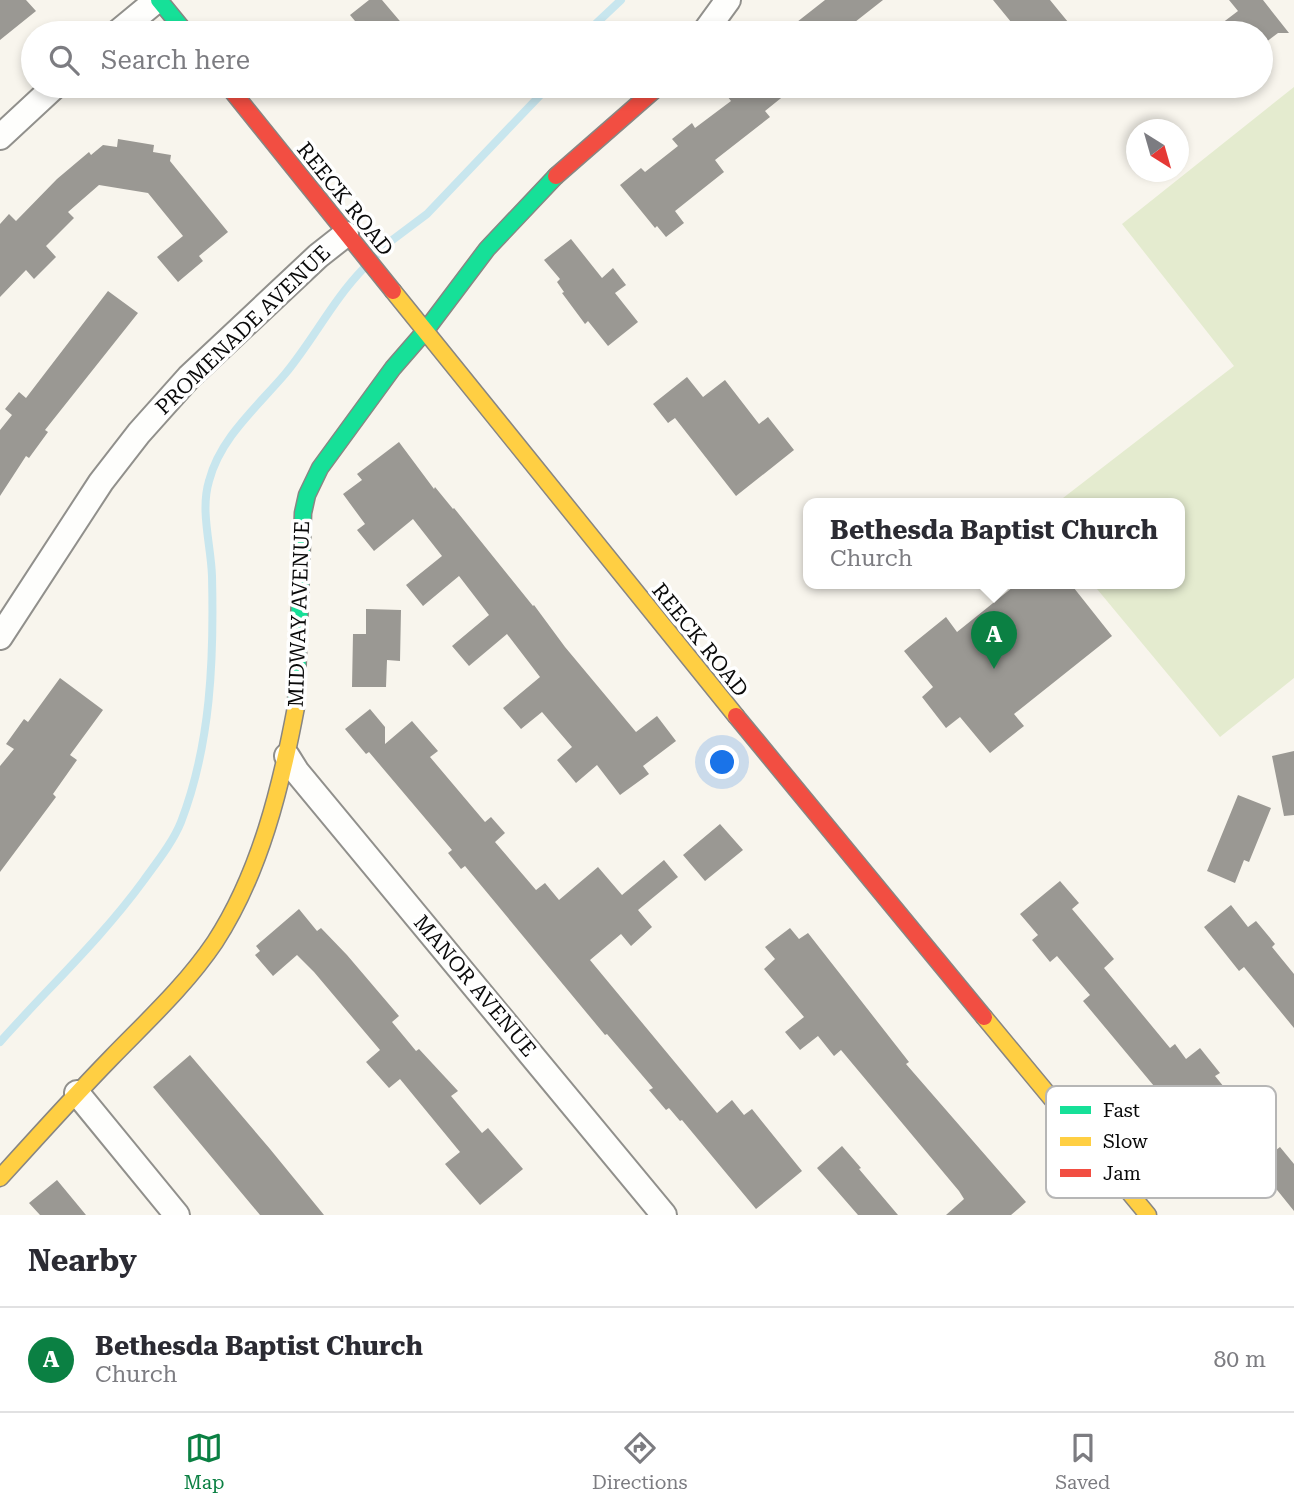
<!DOCTYPE html>
<style>
:root{--surface:#fff;--page:#f7f7f7;--text:#2b2b33;--muted:#7c7c81;--line:#e1e1e2;--accent:#0b8043}
body{margin:0;font-family:"Roboto Serif",serif;background:var(--page);color:var(--text)}
.compass{position:absolute;left:1126px;top:119px;width:63px;height:63px;border-radius:50%;background:var(--surface);box-shadow:0 4px 10px #0003;rotate:143deg}
.you{position:absolute;left:723px;top:763px;width:24px;height:24px;margin:-18px;border:5px solid #fff;border-radius:50%;background:#1a73e8;box-shadow:0 0 0 10px #1a73e833}
.badge{display:grid;place-items:center;width:46px;height:46px;border-radius:50%;background:var(--accent);color:#fff;font-size:23px;font-weight:700}
.pin{position:absolute;translate:-50% -58px;filter:drop-shadow(0 2px 4px #0008)}
.pin::after{content:'';position:absolute;top:37px;width:24px;height:21px;background:inherit;clip-path:polygon(0 0,100% 0,50% 100%)}
.popup{position:absolute;left:803px;top:498px;width:382px;height:91px;box-sizing:border-box;display:grid;place-content:center;border-radius:14px;background:var(--surface);filter:drop-shadow(0 2px 5px #0005);font-size:23px;white-space:nowrap;color:var(--muted)}
.popup b{font-size:26px;color:var(--text)}
.popup::after{content:'';position:absolute;left:50%;top:100%;margin-left:-14px;border:14px solid transparent;border-top-color:var(--surface)}
.list{margin:0;padding:0;list-style:none}
h2{display:flex;justify-content:space-between;align-items:center;height:91px;margin:0;padding:0 28px;font-size:30px}
h2 small{font-size:23px;font-weight:400;color:var(--muted)}
.list li{display:grid;grid-template-columns:46px 1fr auto;gap:21px;align-items:center;box-sizing:border-box;height:105px;padding:0 28px;border-top:2px solid var(--line)}
.list b{display:block;font-size:26px;white-space:nowrap}
.list p{margin:0;font-size:23px;white-space:nowrap;color:var(--muted)}
.list em{font-size:23px;font-style:normal;color:var(--muted)}
.icon{flex:none;width:38px;height:38px;fill:none;stroke:currentColor;stroke-width:2;stroke-linecap:round;stroke-linejoin:round}
.map{position:relative;flex:none;width:1294px;height:1215px;overflow:hidden}
.search{position:absolute;background:var(--surface);box-shadow:0 4px 10px #0003;left:21px;right:21px;top:21px;height:77px;display:flex;align-items:center;gap:18px;box-sizing:border-box;padding:0 24px;border-radius:38px;color:var(--muted);font-size:26px}
.sheet{height:196px;background:var(--surface)}
nav{display:flex;justify-content:space-around;align-items:center;box-sizing:border-box;height:98px;border-top:2px solid var(--line);background:var(--surface);font-size:19px;color:var(--muted)}
nav a{display:grid;justify-items:center;gap:4px}
nav .on{color:var(--accent)}
.map>svg:first-child{display:block}
.green{fill:#e4ebcf}
.lines{fill:none;stroke-linecap:round;stroke-linejoin:round}
.stream{stroke:#c8e6ee;stroke-width:8}
.building{fill:#9a9893}
.street-casing{stroke:#91908c;stroke-width:28}
.fast-casing{stroke:#888683;stroke-width:19}
.slow-casing{stroke:#888683;stroke-width:19}
.jam-casing{stroke:#888683;stroke-width:19}
.street{stroke:#fefefc;stroke-width:24}
.fast{stroke:#16e098;stroke-width:16}
.slow{stroke:#ffcf43;stroke-width:16}
.jam{stroke:#f24e42;stroke-width:16}
.labels{text-anchor:middle;dominant-baseline:central;stroke-width:7;stroke-linejoin:round;paint-order:stroke}
.street-label{font-size:21px;fill:#0a0a0a;stroke:#fff}
.key{fill:#fff;stroke:#b6b6b6;stroke-width:2}
.key-label{font-size:19px;fill:#0a0a0a}
</style>
<div class="map">
<svg width="1294" height="1215" viewBox="0 0 1294 1215">
<rect width="100%" height="100%" fill="#f8f5ed"/>
<path class="green" d="M1294,87V678L1220,737L1092,583H1180V503H1067L1063,498L1234,366L1122,224Z"/>
<g class="lines">
<path class="stream" d="M586,33L621,0
M376,256L391,241L427,214L549,86
M0,1042C48,988 101,939 144,880C157,862 173,842 181,822C211,744 214,659 212,576C211,545 200,511 209,481C220,438 257,407 285,374C314,339 332,301 364,268"/>
</g>
<path class="building" d="M0,0H26L36,11L0,40Z
M369,0H382L410,33H365L350,15Z
M825,0H883L841,33H783Z
M993,0H1050L1077,33H1020Z
M1229,0H1263L1289,33H1278L1261,46V33H1209L1238,11Z
M719,86H796L765,111L770,117L715,160L724,172L675,211L684,223L666,237L657,226L655,228L620,185L641,168L645,172L678,146L672,139L692,123L695,128L731,101Z
M118,139L154,145L153,152L171,155L170,161L228,232L199,256L203,261L178,282L157,257L183,236L148,193L99,185L68,212L74,218L46,246L56,257L34,279L26,270L0,297V224L9,214L16,221L57,179L89,152L91,155L103,145L117,147Z
M571,239L602,278L613,268L626,285L615,293L638,322L608,346L588,321L585,324L562,293L564,292L557,282L560,279L544,260Z
M108,291L138,313L45,430L48,432L29,458L26,456L0,496V430L12,415L5,409L19,392L26,398Z
M687,377L703,397L725,380L759,424L768,417L794,450L736,496L675,418L668,423L653,404Z
M399,442L434,489L435,487L453,509L454,508L533,606L534,605L565,647L636,732L657,716L676,741L643,766L649,774L620,795L597,765L576,783L557,760L572,747L542,712L521,729L503,708L540,677L507,634L469,666L452,646L489,615L459,576L423,606L406,585L442,556L413,519L374,551L357,530L365,524L343,494L362,480L357,474Z
M1018,583H1070L1112,636L1014,714L1024,726L990,753L960,717L946,728L922,697L933,687L904,651L946,617L957,632Z
M366,609L401,610L400,661L387,660L386,687H352L353,634H366Z
M60,678L103,710L70,755L77,760L53,794L56,797L0,872V766L14,749L6,744L24,719L28,722Z
M370,709L385,727V744L412,721L438,751L430,757L485,822L491,817L505,833L495,842L536,890L545,883L559,900L598,867L622,895L664,860L678,877L638,910L652,927L631,946L621,934L590,960L717,1113L732,1100L744,1115L752,1109L802,1171L756,1209L682,1120L680,1121L669,1108L666,1110L649,1090L653,1088L607,1034L605,1035L465,866L461,869L448,853L452,850L369,752L366,754L345,729Z
M1294,751V815L1284,816L1272,756Z
M1238,795L1271,808L1249,862L1244,860L1235,883L1207,871Z
M720,824L743,850L705,881L683,855Z
M1060,881L1079,903L1072,909L1114,959L1104,968L1170,1048L1175,1044L1186,1059L1200,1048L1220,1073L1215,1076L1233,1098L1222,1107L1254,1146L1258,1143L1268,1156L1280,1147L1294,1164V1211L1261,1170L1238,1189L1218,1165L1223,1161L1183,1110L1176,1116L1158,1093L1159,1092L1083,1001L1090,995L1057,956L1050,962L1032,940L1038,935L1020,914Z
M1231,905L1248,927L1256,921L1275,944L1272,947L1294,974V1028L1244,967L1239,971L1204,927Z
M299,909L317,931L321,928L347,955L399,1016L392,1022L416,1051L419,1049L458,1091L451,1096L482,1133L488,1128L523,1169L480,1205L445,1164L460,1152L400,1079L389,1088L366,1062L380,1050L314,972L297,955L273,976L255,955L260,951L256,946Z
M790,928L799,939L808,933L909,1062L906,1064L1026,1202L1011,1215H946L964,1199L959,1191L841,1050L834,1056L818,1036L800,1050L785,1032L804,1017L764,969L775,959L765,947Z
M190,1055L270,1149L324,1215H260L153,1087Z
M842,1146L861,1168L859,1169L898,1215H858L817,1168Z
M57,1180L86,1215H40L29,1203Z"/>
<g class="lines">
<g class="street-casing">
<path id="street" d="M117,33L157,0
M704,33L728,0
M0,137L55,86
M0,637L101,482L139,433L189,377L318,256L346,234
M287,756L297,772L664,1215
M77,1093L177,1215"/>
</g>
<g class="fast-casing">
<path id="fast" d="M159,0L186,33
M296,707L303,513L307,495L320,468L393,368L426,330L487,249L556,176"/>
</g>
<g class="slow-casing">
<path id="slow" d="M393,291L736,716
M984,1017L1148,1215
M0,1178C37,1137 74,1096 112,1057C148,1020 186,985 215,942C260,873 281,787 296,707"/>
</g>
<g class="jam-casing">
<path id="jam" d="M228,86L393,291
M556,176L659,86
M736,716L984,1017"/>
</g>
<use href="#street" class="street"/>
<use href="#fast" class="fast"/>
<use href="#slow" class="slow"/>
<use href="#jam" class="jam"/>
</g>
<g class="labels">
<g class="street-label">
<text transform="translate(345 199) rotate(51)">REECK ROAD</text>
<text transform="translate(243 330) rotate(-44)">PROMENADE AVENUE</text>
<text transform="translate(299 614) rotate(-88)">MIDWAY AVENUE</text>
<text transform="translate(700 640) rotate(51)">REECK ROAD</text>
<text transform="translate(475 986) rotate(50)">MANOR AVENUE</text>
</g>
</g>
<rect x="1046" y="1086" width="230" height="112" rx="10" class="key"/>
<rect x="1060" y="1106" width="31" height="8" fill="#16e098"/>
<rect x="1060" y="1137" width="31" height="9" fill="#ffcf43"/>
<rect x="1060" y="1169" width="31" height="8" fill="#f24e42"/>
<g class="key-label">
<text x="1103" y="1117">Fast</text>
<text x="1103" y="1148">Slow</text>
<text x="1103" y="1180">Jam</text>
</g>
</svg>
<svg class="compass" viewBox="-18 -18 36 36"><path d="M0-13l5 13h-10z" fill="#e53935"/><path d="M0 13l5-13h-10z" fill="#7c7c81"/></svg>
<div class="you"></div>
<div class="pin badge" style="left:994px;top:669px">A</div>
<div class="popup"><b>Bethesda Baptist Church</b>Church</div>
<div class="search"><svg class="icon" aria-label="search" viewBox="0 0 24 24"><circle cx="10" cy="10" r="6"/><path d="M15 15l6 6"/></svg>Search here</div>
</div>
<section class="sheet">
<h2>Nearby<small></small></h2>
<ul class="list">
<li><span class="badge">A</span><div><b>Bethesda Baptist Church</b><p>Church</p></div><em>80 m</em></li>
</ul>
</section>
<nav>
<a class="on"><svg class="icon" aria-label="map" viewBox="0 0 24 24"><path d="M3 6l6-2 6 2 6-2v14l-6 2-6-2-6 2zM9 4v14M15 6v14"/></svg>Map</a>
<a><svg class="icon" aria-label="directions" viewBox="0 0 24 24"><path d="M12 3l9 9-9 9-9-9zM9 14v-3h6M13 9l2 2-2 2"/></svg>Directions</a>
<a><svg class="icon" aria-label="saved" viewBox="0 0 24 24"><path d="M7 4h10v16l-5-4-5 4z"/></svg>Saved</a>
</nav>
